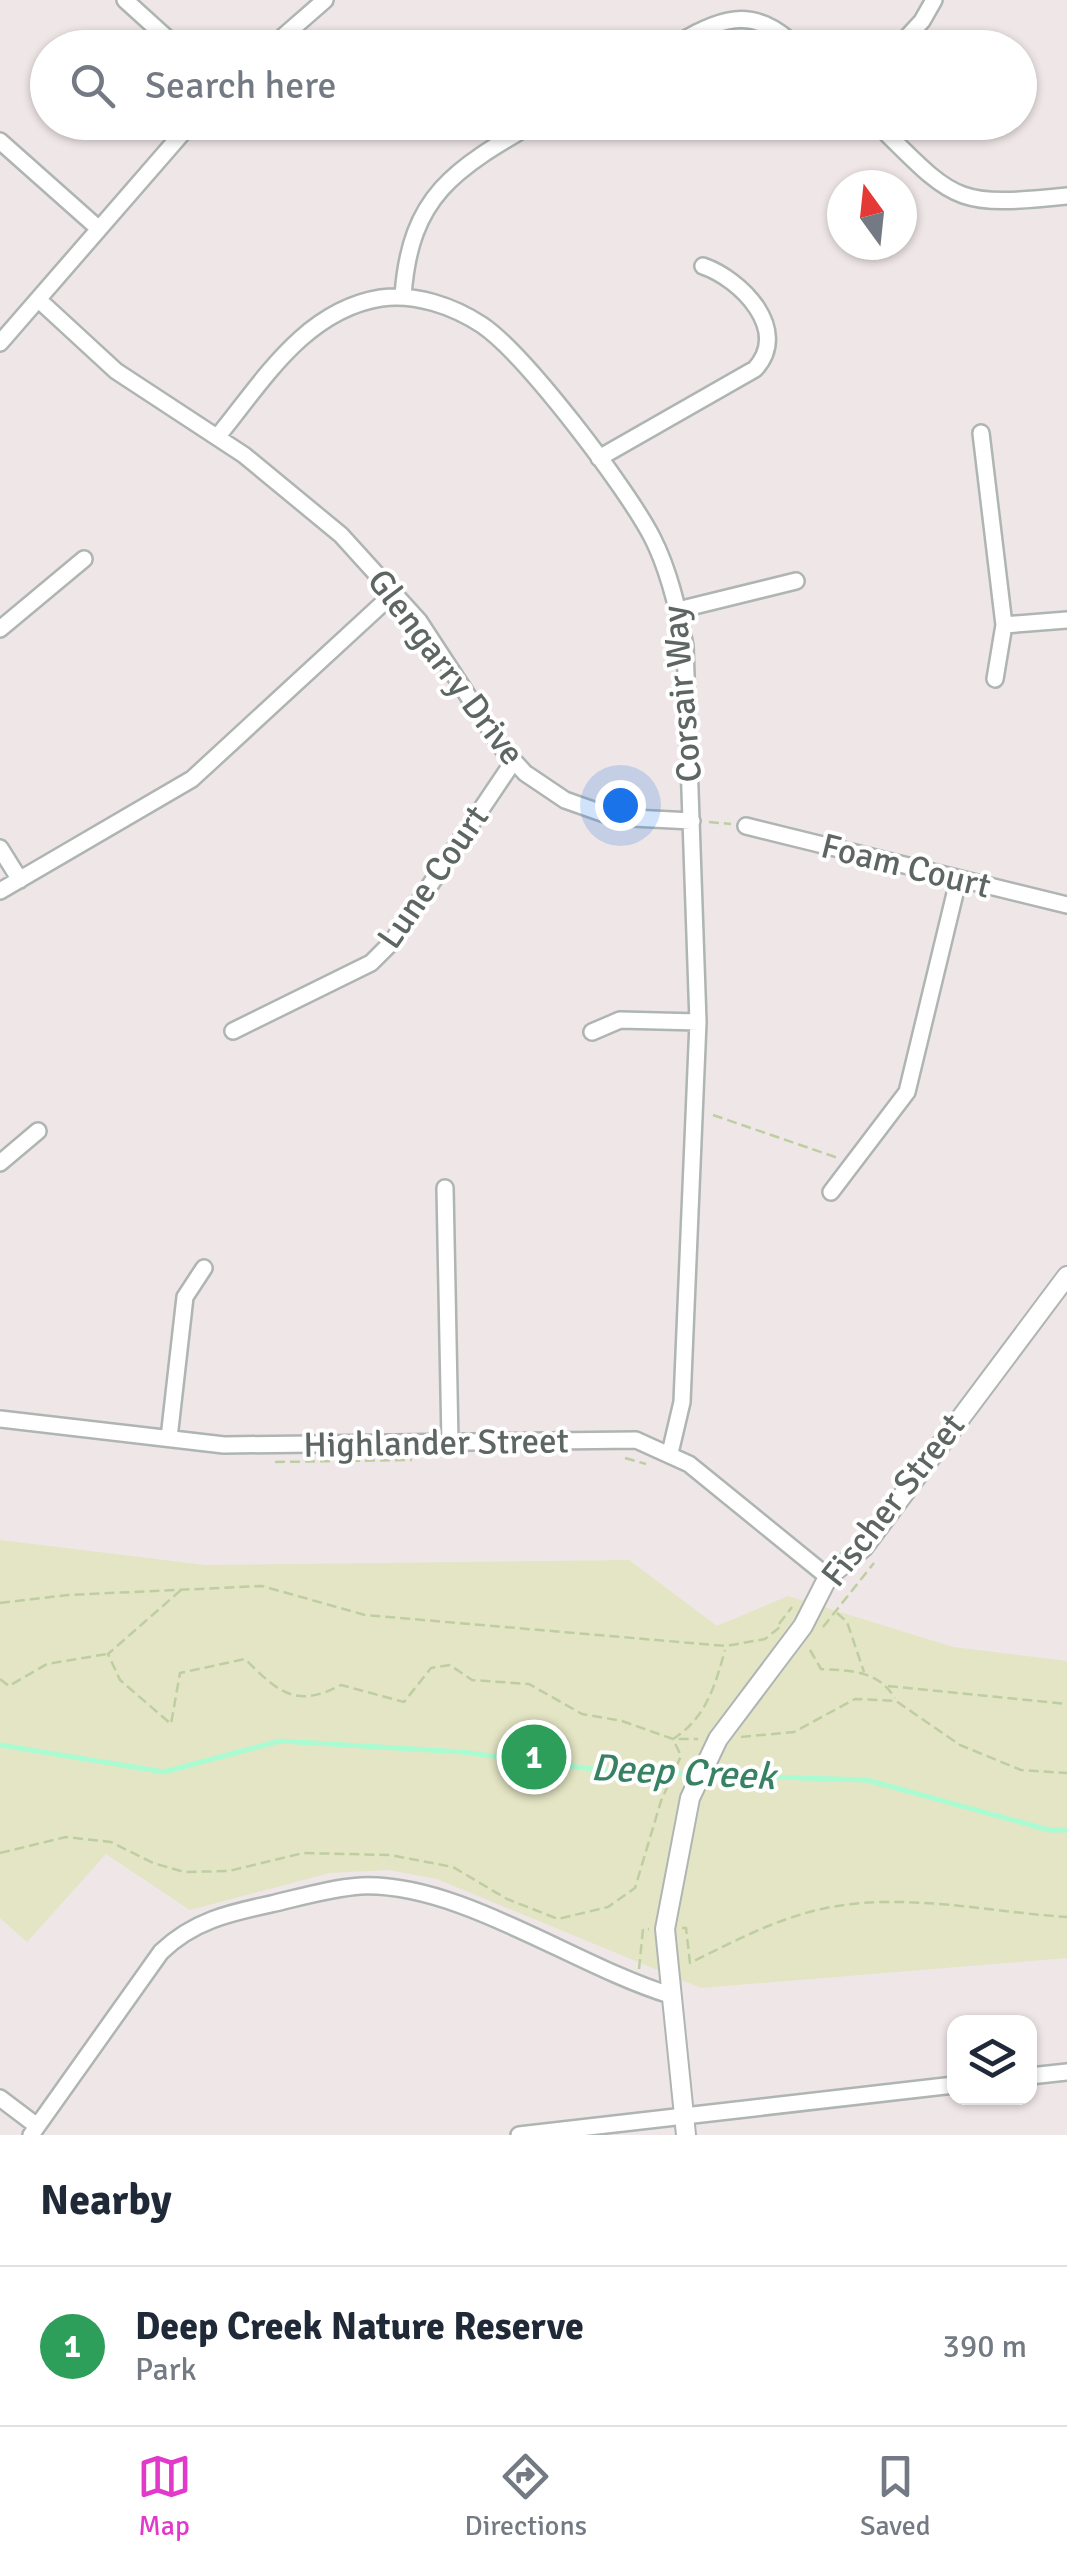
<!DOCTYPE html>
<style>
:root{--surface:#fff;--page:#f2f2f3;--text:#1f2937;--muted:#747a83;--line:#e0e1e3;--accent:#e239ca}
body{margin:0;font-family:Signika,sans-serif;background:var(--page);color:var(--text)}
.controls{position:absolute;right:30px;bottom:30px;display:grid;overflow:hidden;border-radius:20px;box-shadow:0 2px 8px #0004}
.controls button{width:90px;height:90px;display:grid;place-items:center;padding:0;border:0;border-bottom:2px solid var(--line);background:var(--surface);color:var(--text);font:50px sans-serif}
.compass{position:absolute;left:827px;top:170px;width:90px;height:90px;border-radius:50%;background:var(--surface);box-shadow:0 2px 8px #0004;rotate:345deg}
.you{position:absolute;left:620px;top:805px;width:35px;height:35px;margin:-25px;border:8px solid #fff;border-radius:50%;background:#1a73e8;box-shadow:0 0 0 15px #1a73e833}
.badge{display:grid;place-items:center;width:65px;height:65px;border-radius:50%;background:var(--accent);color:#fff;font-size:32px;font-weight:700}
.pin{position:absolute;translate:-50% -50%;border:5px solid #fff;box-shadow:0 2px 10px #0006}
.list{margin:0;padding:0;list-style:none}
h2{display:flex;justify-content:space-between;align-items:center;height:130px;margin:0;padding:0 40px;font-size:42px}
h2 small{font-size:32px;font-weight:400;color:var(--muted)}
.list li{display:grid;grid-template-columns:65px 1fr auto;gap:30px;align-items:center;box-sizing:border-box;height:160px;padding:0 40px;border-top:2px solid var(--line)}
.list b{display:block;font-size:38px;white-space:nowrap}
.list p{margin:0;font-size:32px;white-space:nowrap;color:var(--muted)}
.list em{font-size:32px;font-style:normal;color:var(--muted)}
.icon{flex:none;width:55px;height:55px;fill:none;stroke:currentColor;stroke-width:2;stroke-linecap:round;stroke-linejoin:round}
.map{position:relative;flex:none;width:1067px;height:2135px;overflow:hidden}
.search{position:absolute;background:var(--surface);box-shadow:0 2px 8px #0004;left:30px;right:30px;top:30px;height:110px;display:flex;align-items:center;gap:25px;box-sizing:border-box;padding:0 35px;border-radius:55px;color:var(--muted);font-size:38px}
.sheet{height:290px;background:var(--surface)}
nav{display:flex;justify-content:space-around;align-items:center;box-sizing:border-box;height:140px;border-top:2px solid var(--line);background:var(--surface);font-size:28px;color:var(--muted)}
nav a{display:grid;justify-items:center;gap:5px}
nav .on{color:var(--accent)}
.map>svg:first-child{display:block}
.green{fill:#e3e5c4}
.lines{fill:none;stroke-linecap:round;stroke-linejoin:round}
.stream{stroke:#aafbd2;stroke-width:5}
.minor-casing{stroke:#aeb5b3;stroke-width:20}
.tertiary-casing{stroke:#aeb5b3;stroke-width:22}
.path{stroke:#bfcea1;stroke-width:2.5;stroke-dasharray:10 5;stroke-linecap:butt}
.minor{stroke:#fff;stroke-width:15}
.tertiary{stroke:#fff;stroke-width:18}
.labels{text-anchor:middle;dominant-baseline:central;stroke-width:8;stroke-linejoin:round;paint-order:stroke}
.street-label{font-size:35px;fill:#5d6662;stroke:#fff}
.water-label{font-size:38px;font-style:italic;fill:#378262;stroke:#fff}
</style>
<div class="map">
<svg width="1067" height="2135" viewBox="0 0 1067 2135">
<rect width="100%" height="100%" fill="#efe6e7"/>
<path class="green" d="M0,1540L205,1565L629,1560L717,1626L788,1596L953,1647L1067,1661V1958L701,1988L437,1879L389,1870L329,1873L190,1910L106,1854L27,1942L0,1918Z"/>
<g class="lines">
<path class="stream" d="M0,1745L164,1772L280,1741L462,1752L608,1771L696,1774
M707,1775L867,1780L1049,1830H1067"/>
<g class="minor-casing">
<path id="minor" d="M125,0L178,48
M270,48L325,0
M669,48C720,19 750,2 798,48
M897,48L922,21L934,0
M875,122C955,201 953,208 1067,196
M0,141L99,229
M403,296C410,195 455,169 536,122
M40,301L116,371L244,455L341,535L419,621L502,748L525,773L565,800L613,817L692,821
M0,343L192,122
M981,433L1004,625
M218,436C263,381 305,310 381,298C415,293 453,306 482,325C526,355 626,487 652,537C669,570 678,609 685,646L698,1022L682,1402L670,1453
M599,458L755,369C791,330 741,279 703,266
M678,610L796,581
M0,629L84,559
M995,679L1004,625L1067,620
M746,826L1067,905
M0,848L20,880
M0,891L192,779L395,592
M233,1031L371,963L391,943L513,762
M592,1032L620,1020L698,1022
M0,1163L38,1131
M445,1188L450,1442
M831,1192L907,1092L958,881
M0,1419L224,1445L636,1440L689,1464L828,1577
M169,1438L185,1297L204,1268
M1030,2076L1067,2072
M0,2098L37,2126
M31,2135L161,1952C193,1921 229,1913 271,1904C301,1897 331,1888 361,1886C459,1882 575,1966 670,1995
M519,2135L954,2085"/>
</g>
<g class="tertiary-casing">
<path id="tertiary" d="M686,2135L665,1929L690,1798L718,1739L803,1626L828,1577L864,1547L1067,1276"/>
</g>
<path class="path" d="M709,822L731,824
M713,1115L838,1158
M625,1458L646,1464
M275,1462L412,1460
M181,1590L108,1654L120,1680L171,1724L180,1673L245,1659C278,1692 296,1709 341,1685L404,1702L431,1668L450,1665L472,1680L529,1684L582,1714L622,1721L673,1739H698
M0,1603L68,1595L262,1586L365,1615L726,1646L765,1639L780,1627
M837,1613L847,1622L864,1672
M779,1624L792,1607
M823,1627L874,1563
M810,1650L821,1669C852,1671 877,1670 895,1698
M0,1679L9,1686L47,1664L107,1654
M888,1686L1067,1704
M741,1737L794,1732L855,1699L896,1701L960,1745L1021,1770L1067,1773
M0,1853L66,1837L111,1842L153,1863L184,1872L229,1871L303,1853L390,1855L453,1867L507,1899L558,1919L608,1907L635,1888L661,1801L681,1756L673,1739C706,1718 715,1686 725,1650
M682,1928H686L690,1963C734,1941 778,1918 826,1908C904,1892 989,1912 1067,1917
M639,1969L643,1929H649"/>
<use href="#minor" class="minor"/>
<use href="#tertiary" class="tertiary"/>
</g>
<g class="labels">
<g class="street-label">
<text transform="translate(446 667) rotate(53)">Glengarry Drive</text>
<text transform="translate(682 694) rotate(-95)">Corsair Way</text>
<text transform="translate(906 866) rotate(14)">Foam Court</text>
<text transform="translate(433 877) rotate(-55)">Lune Court</text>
<text transform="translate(436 1443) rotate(-1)">Highlander Street</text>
<text transform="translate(893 1500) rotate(-52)">Fischer Street</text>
</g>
<g class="water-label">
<text transform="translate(683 1772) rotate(3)">Deep Creek</text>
</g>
</g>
</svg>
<div class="controls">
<button><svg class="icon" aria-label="layers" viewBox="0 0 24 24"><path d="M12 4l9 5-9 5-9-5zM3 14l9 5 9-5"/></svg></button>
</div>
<svg class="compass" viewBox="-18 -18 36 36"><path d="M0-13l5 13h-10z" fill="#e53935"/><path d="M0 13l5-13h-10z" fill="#747a83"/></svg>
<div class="you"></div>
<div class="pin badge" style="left:534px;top:1757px;background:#2e9e5b">1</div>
<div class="search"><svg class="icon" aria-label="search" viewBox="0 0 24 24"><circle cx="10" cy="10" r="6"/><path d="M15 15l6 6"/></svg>Search here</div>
</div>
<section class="sheet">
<h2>Nearby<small></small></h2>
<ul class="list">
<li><span class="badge" style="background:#2e9e5b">1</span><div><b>Deep Creek Nature Reserve</b><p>Park</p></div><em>390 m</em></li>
</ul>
</section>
<nav>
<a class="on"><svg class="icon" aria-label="map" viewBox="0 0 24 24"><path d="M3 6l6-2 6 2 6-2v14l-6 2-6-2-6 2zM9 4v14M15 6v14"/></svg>Map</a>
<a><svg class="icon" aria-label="directions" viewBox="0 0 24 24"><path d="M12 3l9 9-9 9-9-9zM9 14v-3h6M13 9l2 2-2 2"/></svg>Directions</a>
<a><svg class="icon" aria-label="saved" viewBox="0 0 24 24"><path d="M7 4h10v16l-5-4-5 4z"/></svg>Saved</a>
</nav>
